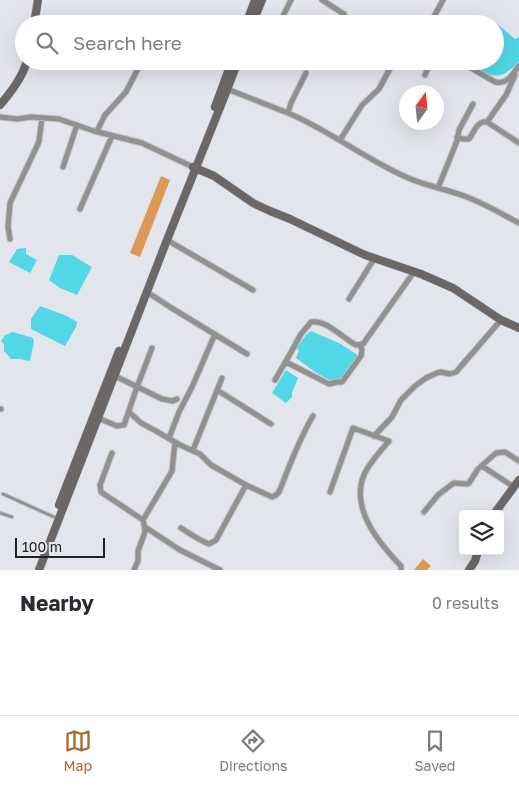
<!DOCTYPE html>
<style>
:root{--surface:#fff;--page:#f7f7f7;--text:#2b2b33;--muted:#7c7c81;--line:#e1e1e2;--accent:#a7682f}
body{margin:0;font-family:"Golos Text",sans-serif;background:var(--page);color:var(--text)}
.controls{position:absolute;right:15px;bottom:15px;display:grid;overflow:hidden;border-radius:5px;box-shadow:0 5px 20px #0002}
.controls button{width:45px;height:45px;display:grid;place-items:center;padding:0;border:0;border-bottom:1px solid var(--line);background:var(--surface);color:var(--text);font:25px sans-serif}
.compass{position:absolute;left:399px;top:85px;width:45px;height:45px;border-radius:50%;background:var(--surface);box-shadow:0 5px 20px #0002;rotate:15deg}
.scale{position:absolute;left:15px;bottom:12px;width:90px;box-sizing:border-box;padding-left:5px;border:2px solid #212224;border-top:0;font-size:14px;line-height:18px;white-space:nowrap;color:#212224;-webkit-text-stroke:4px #e3e5ec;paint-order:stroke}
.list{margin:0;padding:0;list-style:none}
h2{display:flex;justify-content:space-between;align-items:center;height:65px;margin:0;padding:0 20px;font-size:21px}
h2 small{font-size:16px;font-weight:400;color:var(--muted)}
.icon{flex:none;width:28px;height:28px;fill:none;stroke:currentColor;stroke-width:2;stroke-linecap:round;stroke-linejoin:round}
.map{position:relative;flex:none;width:519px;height:570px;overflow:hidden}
.search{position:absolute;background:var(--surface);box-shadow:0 5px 20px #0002;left:15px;right:15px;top:15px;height:55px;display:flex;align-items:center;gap:12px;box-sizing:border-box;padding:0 18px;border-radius:28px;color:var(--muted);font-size:19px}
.sheet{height:145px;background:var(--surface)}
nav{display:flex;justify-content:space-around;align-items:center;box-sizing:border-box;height:70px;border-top:1px solid var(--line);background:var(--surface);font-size:14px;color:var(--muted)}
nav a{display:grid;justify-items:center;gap:2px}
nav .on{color:var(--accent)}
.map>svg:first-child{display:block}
.water{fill:#51d7e6}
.building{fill:#dc9956}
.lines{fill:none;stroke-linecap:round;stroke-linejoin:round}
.lane-casing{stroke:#c0c2c8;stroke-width:4.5}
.street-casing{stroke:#c0c2c8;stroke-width:7}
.secondary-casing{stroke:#c0c2c8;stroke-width:9}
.lane{stroke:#939090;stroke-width:2.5}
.street{stroke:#939090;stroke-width:5}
.secondary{stroke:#6c6767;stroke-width:8}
</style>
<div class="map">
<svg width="519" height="570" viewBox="0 0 519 570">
<rect width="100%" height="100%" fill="#e3e5ec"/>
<path class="water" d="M496,23L515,39L519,37C519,44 519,54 519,61C518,64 514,67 511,69C494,84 481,70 465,61H495V24H494Z
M26,248V254L37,260L30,273L9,262L17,249Z
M59,255H72L92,267L77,295L60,288L49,280Z
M40,306L67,316L77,322L76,327L65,346L31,329V319Z
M311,331L341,344L359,356L346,380L340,386L315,372L296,358L299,350L296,349L306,335Z
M13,332L33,338L34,342L30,361L20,359H11L4,351V344L1,341L5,335Z
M286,370L298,378L292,393V397L286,403L272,393Z"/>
<path class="building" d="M161,176L170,180L140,257L130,253Z
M423,559L431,566L427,570H414Z"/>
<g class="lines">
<g class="lane-casing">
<path id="lane" d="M3,494L54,517
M0,513L12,517"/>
</g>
<g class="street-casing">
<path id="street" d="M322,0L344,14
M279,24L291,0
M430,24L443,0
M459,61L495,82C507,85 512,75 519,66
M306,73L291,103L288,113C329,130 365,159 406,177C425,186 447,189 467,197C485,204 502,214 519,223
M425,75L431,61
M227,89L288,113
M0,117L17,119L31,117L59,119L94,131L142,143L193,167
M487,122L506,95L515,75
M97,131L105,115L126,92L142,61
M457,137L463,139H469C474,132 478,120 487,122L519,143
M340,140L362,105L379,89L394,61
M63,167L77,125
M438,188L457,141L459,130L473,104
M80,209L112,136
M10,239L8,227L10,203L37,146L39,141L42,118
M167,240L253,290
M147,292L170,307L247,354
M349,299L374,259
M286,362L329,384L337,382H342L361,356L362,350L360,345
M115,376L162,399L173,401L177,399
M275,380L290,354L301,334L311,322C328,320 342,338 356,345L363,344L414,272
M217,390L271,424
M0,409H1
M129,412L141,423L156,431L180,445L200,454L211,465L246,485L272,497L276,495L279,492C290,465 298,441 313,416
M98,418L117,426L124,425L137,387L152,348
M374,436L392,417L401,400L415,386L426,378L437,373L441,372L450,374L456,372L501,320
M169,438L179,412L192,387L215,334
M193,450L222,378
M112,453L100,485L101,492L143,520
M482,466L514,487
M330,492L353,428L389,441C382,449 367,466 364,475C350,509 379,543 401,566V570
M424,512L438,495L451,485L454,483L467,484L469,483L478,469L496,453L505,452L519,461
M145,527L180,550L220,570
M181,528C190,534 199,540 209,544L216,540L246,485
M134,570L138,561V551L144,535L145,530L143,520L172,471L175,442"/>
</g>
<g class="secondary-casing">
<path id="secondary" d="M34,24L38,0
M246,24L255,0
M252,24L262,0
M0,105C11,92 22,78 27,61
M215,107L232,61
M193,167L214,176L253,203L270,211L290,219L365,255L421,274L453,288L501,320L519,328
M59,505L119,351
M494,514L519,480
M39,570L167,240L225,95L238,61
M469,570L475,561L478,551"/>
</g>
<use href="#lane" class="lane"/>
<use href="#street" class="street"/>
<use href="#secondary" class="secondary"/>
</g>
</svg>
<div class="controls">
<button><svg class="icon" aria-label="layers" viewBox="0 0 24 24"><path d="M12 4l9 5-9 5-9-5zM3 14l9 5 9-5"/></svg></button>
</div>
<svg class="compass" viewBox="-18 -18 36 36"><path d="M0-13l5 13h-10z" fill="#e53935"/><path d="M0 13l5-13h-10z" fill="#7c7c81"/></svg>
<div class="scale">100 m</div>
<div class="search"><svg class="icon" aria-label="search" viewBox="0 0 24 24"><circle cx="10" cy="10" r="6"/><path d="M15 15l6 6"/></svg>Search here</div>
</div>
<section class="sheet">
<h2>Nearby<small>0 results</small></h2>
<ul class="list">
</ul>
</section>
<nav>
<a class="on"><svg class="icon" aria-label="map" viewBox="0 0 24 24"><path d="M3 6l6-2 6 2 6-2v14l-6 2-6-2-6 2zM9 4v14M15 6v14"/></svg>Map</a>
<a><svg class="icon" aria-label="directions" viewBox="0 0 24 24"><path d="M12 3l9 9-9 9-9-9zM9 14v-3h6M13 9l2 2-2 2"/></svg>Directions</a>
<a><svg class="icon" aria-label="saved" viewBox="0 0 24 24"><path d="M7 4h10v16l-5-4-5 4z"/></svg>Saved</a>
</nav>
